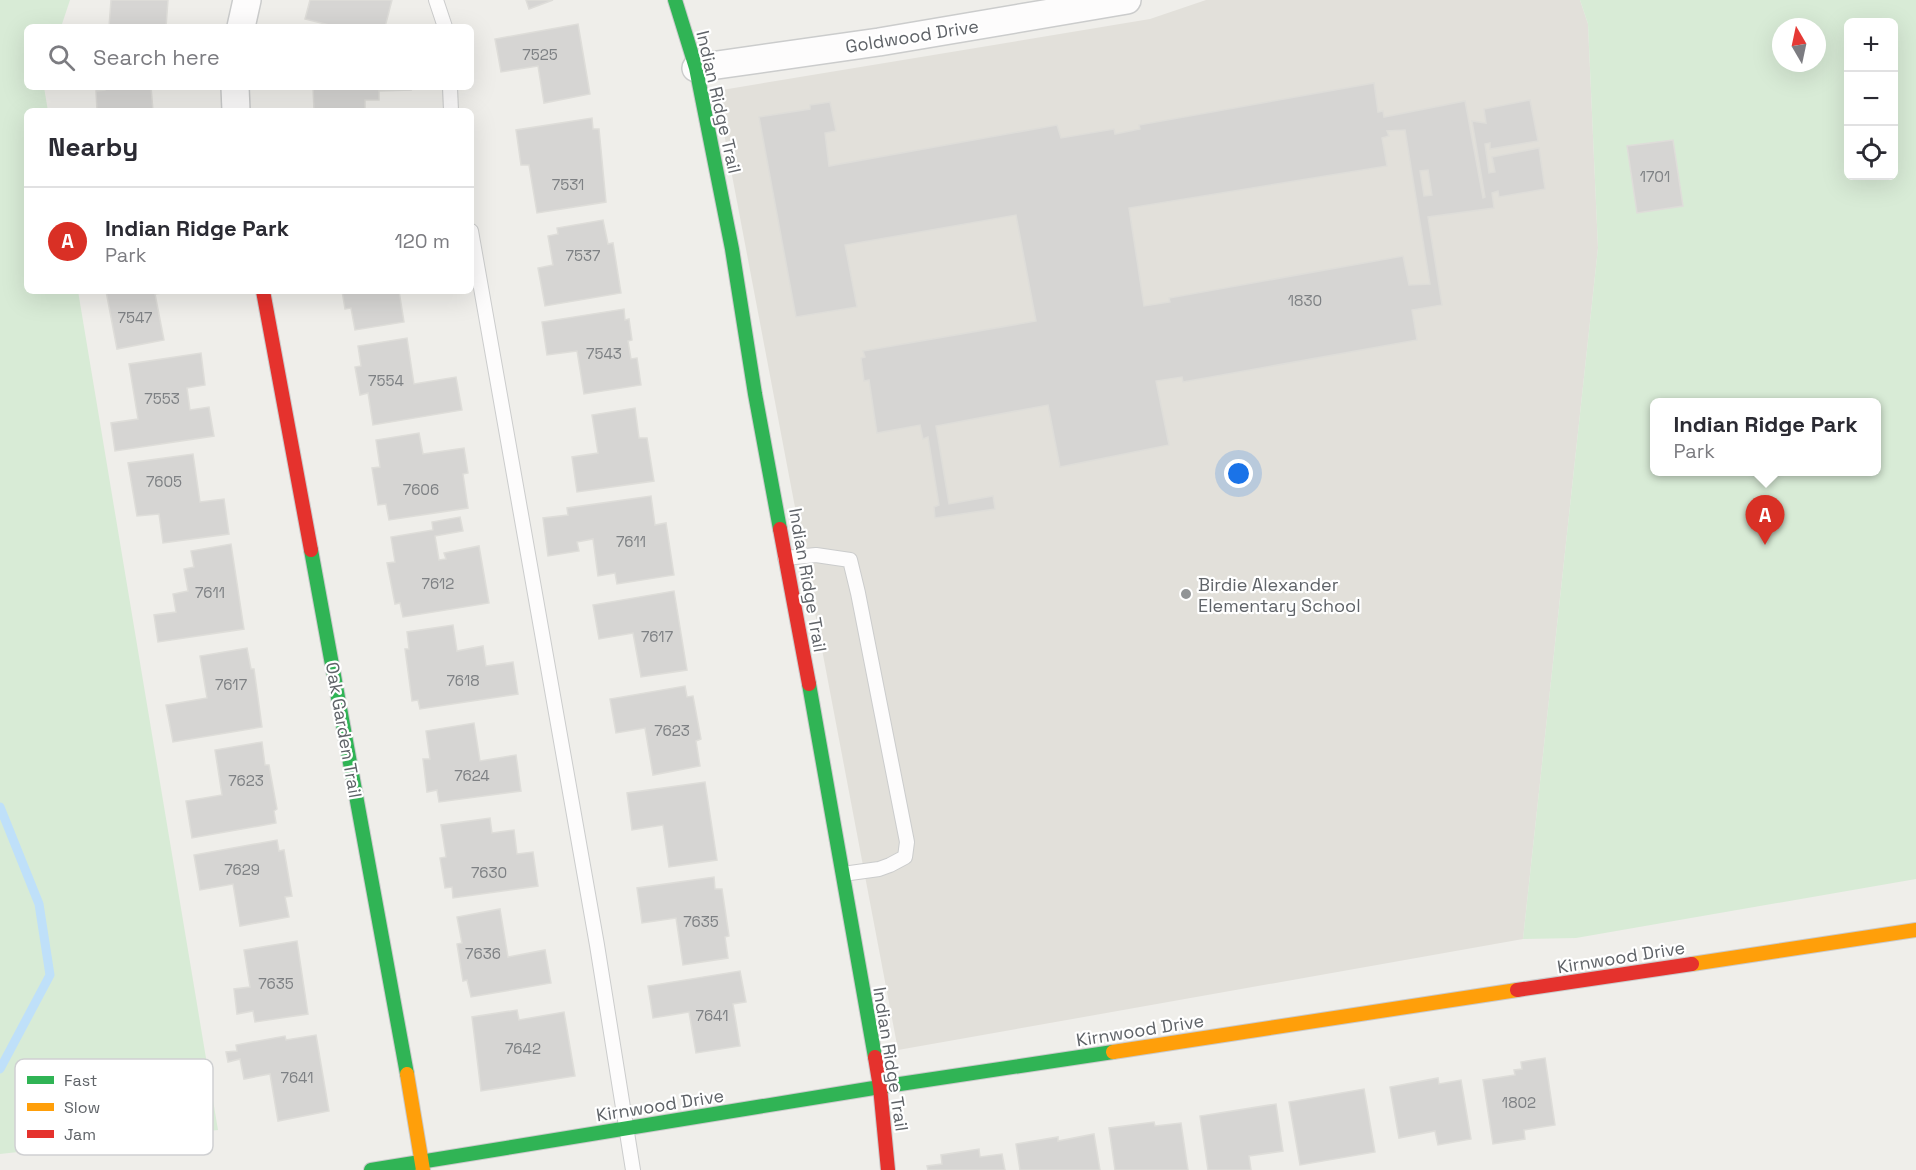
<!DOCTYPE html>
<meta charset="utf-8">
<style>
:root{--surface:#fff;--page:#f7f7f7;--text:#2b2b33;--muted:#7c7c81;--line:#e1e1e2;--accent:#d93025}
body{margin:0;font-family:"Space Grotesk",sans-serif;background:var(--page);color:var(--text)}
.controls{position:absolute;right:18px;top:18px;display:grid;overflow:hidden;border-radius:9px;box-shadow:0 6px 24px #0002}
.controls button{width:54px;height:54px;display:grid;place-items:center;padding:0;border:0;border-bottom:2px solid var(--line);background:var(--surface);color:var(--text);font:30px sans-serif}
.compass{position:absolute;left:1772px;top:18px;width:54px;height:54px;border-radius:50%;background:var(--surface);box-shadow:0 6px 24px #0002;rotate:351deg}
.you{position:absolute;left:1239px;top:474px;width:21px;height:21px;margin:-15px;border:4px solid #fff;border-radius:50%;background:#1a73e8;box-shadow:0 0 0 9px #1a73e833}
.badge{display:grid;place-items:center;width:39px;height:39px;border-radius:50%;background:var(--accent);color:#fff;font-size:20px;font-weight:700}
.pin{position:absolute;translate:-50% -50px;filter:drop-shadow(0 2px 3px #0008)}
.pin::after{content:'';position:absolute;top:32px;width:21px;height:18px;background:inherit;clip-path:polygon(0 0,100% 0,50% 100%)}
.popup{position:absolute;left:1650px;top:398px;width:231px;height:78px;box-sizing:border-box;display:grid;place-content:center;border-radius:9px;background:var(--surface);filter:drop-shadow(0 2px 4px #0005);font-size:20px;white-space:nowrap;color:var(--muted)}
.popup b{font-size:22px;color:var(--text)}
.popup::after{content:'';position:absolute;left:50%;top:100%;margin-left:-12px;border:12px solid transparent;border-top-color:var(--surface)}
.list{margin:0;padding:0;list-style:none}
h2{display:flex;justify-content:space-between;align-items:center;height:78px;margin:0;padding:0 24px;font-size:26px}
h2 small{font-size:20px;font-weight:400;color:var(--muted)}
.list li{display:grid;grid-template-columns:39px 1fr auto;gap:18px;align-items:center;box-sizing:border-box;height:108px;padding:0 24px;border-top:2px solid var(--line)}
.list b{display:block;font-size:22px;white-space:nowrap}
.list p{margin:0;font-size:20px;white-space:nowrap;color:var(--muted)}
.list em{font-size:20px;font-style:normal;color:var(--muted)}
.icon{flex:none;width:33px;height:33px;fill:none;stroke:currentColor;stroke-width:2;stroke-linecap:round;stroke-linejoin:round}
.map{position:relative;flex:none;width:1916px;height:1170px;overflow:hidden}
.search{position:absolute;background:var(--surface);box-shadow:0 6px 24px #0002;left:24px;top:24px;width:450px;height:66px;display:flex;align-items:center;gap:15px;box-sizing:border-box;padding:0 21px;border-radius:9px;color:var(--muted);font-size:22px}
.panel{position:absolute;background:var(--surface);box-shadow:0 6px 24px #0002;left:24px;top:108px;width:450px;height:186px;border-radius:9px}
.map>svg:first-child{display:block}
.education{fill:#e2e0da}
.green{fill:#d8ebd6;fill-rule:evenodd}
.lines{fill:none;stroke-linecap:round;stroke-linejoin:round}
.stream{stroke:#bfe0f9;stroke-width:9}
.building{fill:#d6d5d3;stroke:#deddd9;stroke-width:1.5;fill-rule:evenodd}
.lane-casing{stroke:#cbcccc;stroke-width:16}
.street-casing{stroke:#cbcccc;stroke-width:30}
.fast-casing{stroke:#cacacb;stroke-width:16}
.slow-casing{stroke:#cacacb;stroke-width:16}
.jam-casing{stroke:#cacacb;stroke-width:16}
.lane{stroke:#fdfcfc;stroke-width:14}
.street{stroke:#fdfcfc;stroke-width:27}
.fast{stroke:#30b455;stroke-width:14}
.slow{stroke:#ff9f0a;stroke-width:14}
.jam{stroke:#e5322d;stroke-width:14}
.poi-dot{fill:#919496;stroke:#fff;stroke-width:2}
.labels{text-anchor:middle;dominant-baseline:central;stroke-width:4.5;stroke-linejoin:round;paint-order:stroke}
.number-label{font-size:15px;fill:#7e8184}
.street-label{font-size:18px;fill:#5f6368;stroke:#fff}
.poi-label{font-size:18px;fill:#5f6368;stroke:#fff;text-anchor:start}
.key{fill:#fff;stroke:#cfd0d2;stroke-width:1.5}
.key-label{font-size:16px;fill:#5f6368}
</style>
<div class="map">
<svg width="1916" height="1170" viewBox="0 0 1916 1170">
<rect width="100%" height="100%" fill="#efeeea"/>
<path class="education" d="M1206,0H1580L1588,24L1598,248L1523,939L898,1050L716,91L1150,19Z"/>
<path class="green" d="M0,0H70L61,27H27V87H44L48,111H27V291H78L218,1130L0,1154Z
M1580,0H1916V879L1576,938L1523,939L1598,248L1588,24ZM1848,22H1894V176H1848ZM1781,27H1817V63H1781ZM1654,402H1876V472H1654Z"/>
<g class="lines">
<path class="stream" d="M0,807L39,904L50,975L0,1069"/>
</g>
<path class="building" d="M111,0H168L166,27H109Z
M310,0H392L385,27H337L305,19Z
M526,0H553L529,9Z
M578,24L590,94L544,103L538,66L501,72L495,39Z
M1374,83L1378,112L1383,111L1384,117L1465,101L1483,198L1485,197L1472,121L1486,123L1484,109L1530,100L1538,141L1490,149V143L1485,144L1489,173L1495,172L1492,157L1539,148L1545,189L1499,197L1498,191L1492,193L1494,208L1428,217L1442,305L1412,310L1417,340L1183,382L1182,377L1156,381L1169,445L1060,467L1048,405L936,426L949,504L993,496L995,509L935,518L934,507L939,505L928,437L923,439L920,425L877,433L869,380L864,381L861,358L865,357L863,351L1036,321L1016,215L845,245L857,307L796,317L759,117L810,109V105L830,102L836,131L825,133L829,166L1057,125L1061,138L1114,129L1115,134L1140,129L1139,125ZM1405,130L1430,284L1409,285L1403,256L1169,298L1170,302L1144,306L1129,208L1387,166L1382,138L1389,136L1387,131ZM1428,170L1432,195L1424,196L1420,171Z
M105,87H151L153,111H97L96,91L105,90Z
M313,87H410L411,90L379,91V100H365V111H314Z
M592,118L593,129H599L606,202L537,213L529,165H521L516,130Z
M1673,140L1683,206L1637,213L1627,146Z
M603,220L608,244L613,243L621,293L545,306L538,268L553,265L548,236L558,234L557,228Z
M106,291H175L155,294L164,340L117,349Z
M342,291H399L404,322L355,330L351,308L345,309Z
M624,309L625,320L629,319L632,340L628,341L631,359L637,358L641,385L584,394L577,351L547,355L542,322Z
M407,338L414,384L456,377L462,410L373,425L368,393L360,395L355,367L361,366L358,346Z
M201,353L205,385L187,388L190,410L209,407L214,436L115,451L111,423L138,419L129,364Z
M635,408L639,438H647L654,481L577,492L572,457L598,453L592,415Z
M419,433L423,454L464,448L468,473L463,474L468,508L389,520L386,504L378,505L372,468L380,467L376,440Z
M193,454L200,502L224,499L229,534L163,543L159,514L137,516L128,463Z
M651,496L655,525L666,523L674,575L617,584L615,573L598,576L593,539L577,542L579,551L548,556L543,518L568,515L567,508Z
M460,517L463,531L435,536L439,560L446,559L444,553L479,546L489,603L403,617L400,603L395,604L387,563L395,562L391,537L433,530L432,522Z
M231,544L244,629L158,642L154,615L176,612L173,594L188,591L184,569L194,567L191,551Z
M674,591L687,670L641,677L633,633L599,639L593,605Z
M453,625L457,651L483,646L486,666L513,662L518,694L420,709L418,700L412,701L405,649H409L407,632Z
M247,648L251,669H254L262,727L173,742L166,705L207,698L200,656Z
M685,686L687,697L693,696L701,739L696,741L700,766L653,775L645,728L616,733L610,699Z
M474,723L480,761L516,755L521,791L439,802L437,790L427,792L423,759H430L426,731Z
M262,742L265,765H269L277,809L274,811L276,823L192,838L186,801L222,795L215,750Z
M705,782L717,860L669,867L663,825L632,830L627,793Z
M490,818L492,833L514,830L517,854L533,852L538,886L453,898L452,887L445,888L440,858L446,857L441,825Z
M277,840L279,851L284,850L292,896L285,897L289,917L240,926L233,884L200,890L194,855Z
M714,877L715,889H722L729,936L725,937L728,958L683,965L676,918L642,923L637,888Z
M500,909L508,957L545,950L551,983L471,997L467,980L463,981L457,944L462,943L457,917Z
M297,941L308,1014L255,1022L253,1011L237,1014L234,989L250,987L244,950Z
M740,971L746,1002L733,1004L740,1046L696,1053L689,1012L653,1018L648,986Z
M517,1010L519,1020L564,1012L575,1076L481,1091L472,1017Z
M316,1035L329,1111L278,1121L270,1074L244,1079L240,1059L228,1062L226,1052L237,1051L236,1045L285,1036L286,1040Z
M1545,1058L1555,1125L1524,1130L1525,1139L1493,1144L1483,1080L1515,1075L1514,1070L1522,1069L1521,1062Z
M1438,1078L1439,1084L1461,1080L1471,1139L1438,1145L1435,1131L1399,1138L1390,1087Z
M1364,1089L1375,1152L1300,1165L1289,1102Z
M1276,1104L1283,1151L1249,1156L1251,1170H1208L1200,1116Z
M1154,1122L1155,1126L1181,1123L1188,1170H1115L1109,1128Z
M1094,1134L1100,1170H1020L1016,1144L1058,1137V1141Z
M979,1149L980,1157L1002,1154L1005,1170H928L927,1166L942,1164L941,1155Z"/>
<g class="lines">
<g class="lane-casing">
<path id="lane" d="M436,0L445,27
M450,87L451,111
M471,231L597,945L633,1170
M785,558L816,555L850,560L858,593L907,842L905,857L890,865L879,869L843,874"/>
</g>
<g class="street-casing">
<path id="street" d="M241,27L247,0
M696,68L879,42L1127,0
M235,87L236,111"/>
</g>
<g class="fast-casing">
<path id="fast" d="M675,0L696,68L732,249L755,394L780,529
M311,550L407,1074
M809,684L875,1057
M371,1170L880,1087L1113,1052"/>
</g>
<g class="slow-casing">
<path id="slow" d="M1692,964L1916,930
M1113,1052L1517,990
M407,1074L423,1170"/>
</g>
<g class="jam-casing">
<path id="jam" d="M263,291L311,550
M780,529L809,684
M1517,990L1692,964
M875,1057L880,1087L888,1170"/>
</g>
<use href="#lane" class="lane"/>
<use href="#street" class="street"/>
<use href="#fast" class="fast"/>
<use href="#slow" class="slow"/>
<use href="#jam" class="jam"/>
</g>
<circle class="poi-dot" cx="1186" cy="594" r="6"/>
<g class="labels">
<g class="number-label">
<text x="540" y="54">7525</text>
<text x="1655" y="176">1701</text>
<text x="568" y="184">7531</text>
<text x="583" y="255">7537</text>
<text x="1305" y="300">1830</text>
<text x="135" y="317">7547</text>
<text x="604" y="353">7543</text>
<text x="386" y="380">7554</text>
<text x="162" y="398">7553</text>
<text x="164" y="481">7605</text>
<text x="421" y="489">7606</text>
<text x="631" y="541">7611</text>
<text x="438" y="583">7612</text>
<text x="210" y="592">7611</text>
<text x="657" y="636">7617</text>
<text x="463" y="680">7618</text>
<text x="231" y="684">7617</text>
<text x="672" y="730">7623</text>
<text x="472" y="775">7624</text>
<text x="246" y="780">7623</text>
<text x="242" y="869">7629</text>
<text x="489" y="872">7630</text>
<text x="701" y="921">7635</text>
<text x="483" y="953">7636</text>
<text x="276" y="983">7635</text>
<text x="712" y="1015">7641</text>
<text x="523" y="1048">7642</text>
<text x="297" y="1077">7641</text>
<text x="1519" y="1102">1802</text>
</g>
<g class="street-label">
<text transform="translate(912 36) rotate(-9)">Goldwood Drive</text>
<text transform="translate(719 102) rotate(77)">Indian Ridge Trail</text>
<text transform="translate(808 580) rotate(80)">Indian Ridge Trail</text>
<text transform="translate(344 730) rotate(80)">Oak Garden Trail</text>
<text transform="translate(1621 957) rotate(-9)">Kirnwood Drive</text>
<text transform="translate(1140 1030) rotate(-9)">Kirnwood Drive</text>
<text transform="translate(891 1059) rotate(81)">Indian Ridge Trail</text>
<text transform="translate(660 1105) rotate(-9)">Kirnwood Drive</text>
</g>
<g class="poi-label">
<text x="1198" y="584">Birdie Alexander<tspan x="1198" dy="21">Elementary School</tspan></text>
</g>
</g>
<rect x="15" y="1059" width="198" height="96" rx="9" class="key"/>
<rect x="27" y="1076" width="27" height="8" fill="#30b455"/>
<rect x="27" y="1103" width="27" height="8" fill="#ff9f0a"/>
<rect x="27" y="1130" width="27" height="8" fill="#e5322d"/>
<g class="key-label">
<text x="64" y="1086">Fast</text>
<text x="64" y="1113">Slow</text>
<text x="64" y="1140">Jam</text>
</g>
</svg>
<div class="controls">
<button>+</button>
<button>−</button>
<button><svg class="icon" aria-label="locate" viewBox="0 0 24 24"><circle cx="12" cy="12" r="6"/><path d="M12 2v4M12 18v4M2 12h4M18 12h4"/></svg></button>
</div>
<svg class="compass" viewBox="-18 -18 36 36"><path d="M0-13l5 13h-10z" fill="#e53935"/><path d="M0 13l5-13h-10z" fill="#7c7c81"/></svg>
<div class="you"></div>
<div class="pin badge" style="left:1765px;top:545px">A</div>
<div class="popup"><b>Indian Ridge Park</b>Park</div>
<div class="search"><svg class="icon" aria-label="search" viewBox="0 0 24 24"><circle cx="10" cy="10" r="6"/><path d="M15 15l6 6"/></svg>Search here</div>
<section class="panel">
<h2>Nearby<small></small></h2>
<ul class="list">
<li><span class="badge">A</span><div><b>Indian Ridge Park</b><p>Park</p></div><em>120 m</em></li>
</ul>
</section>
</div>
